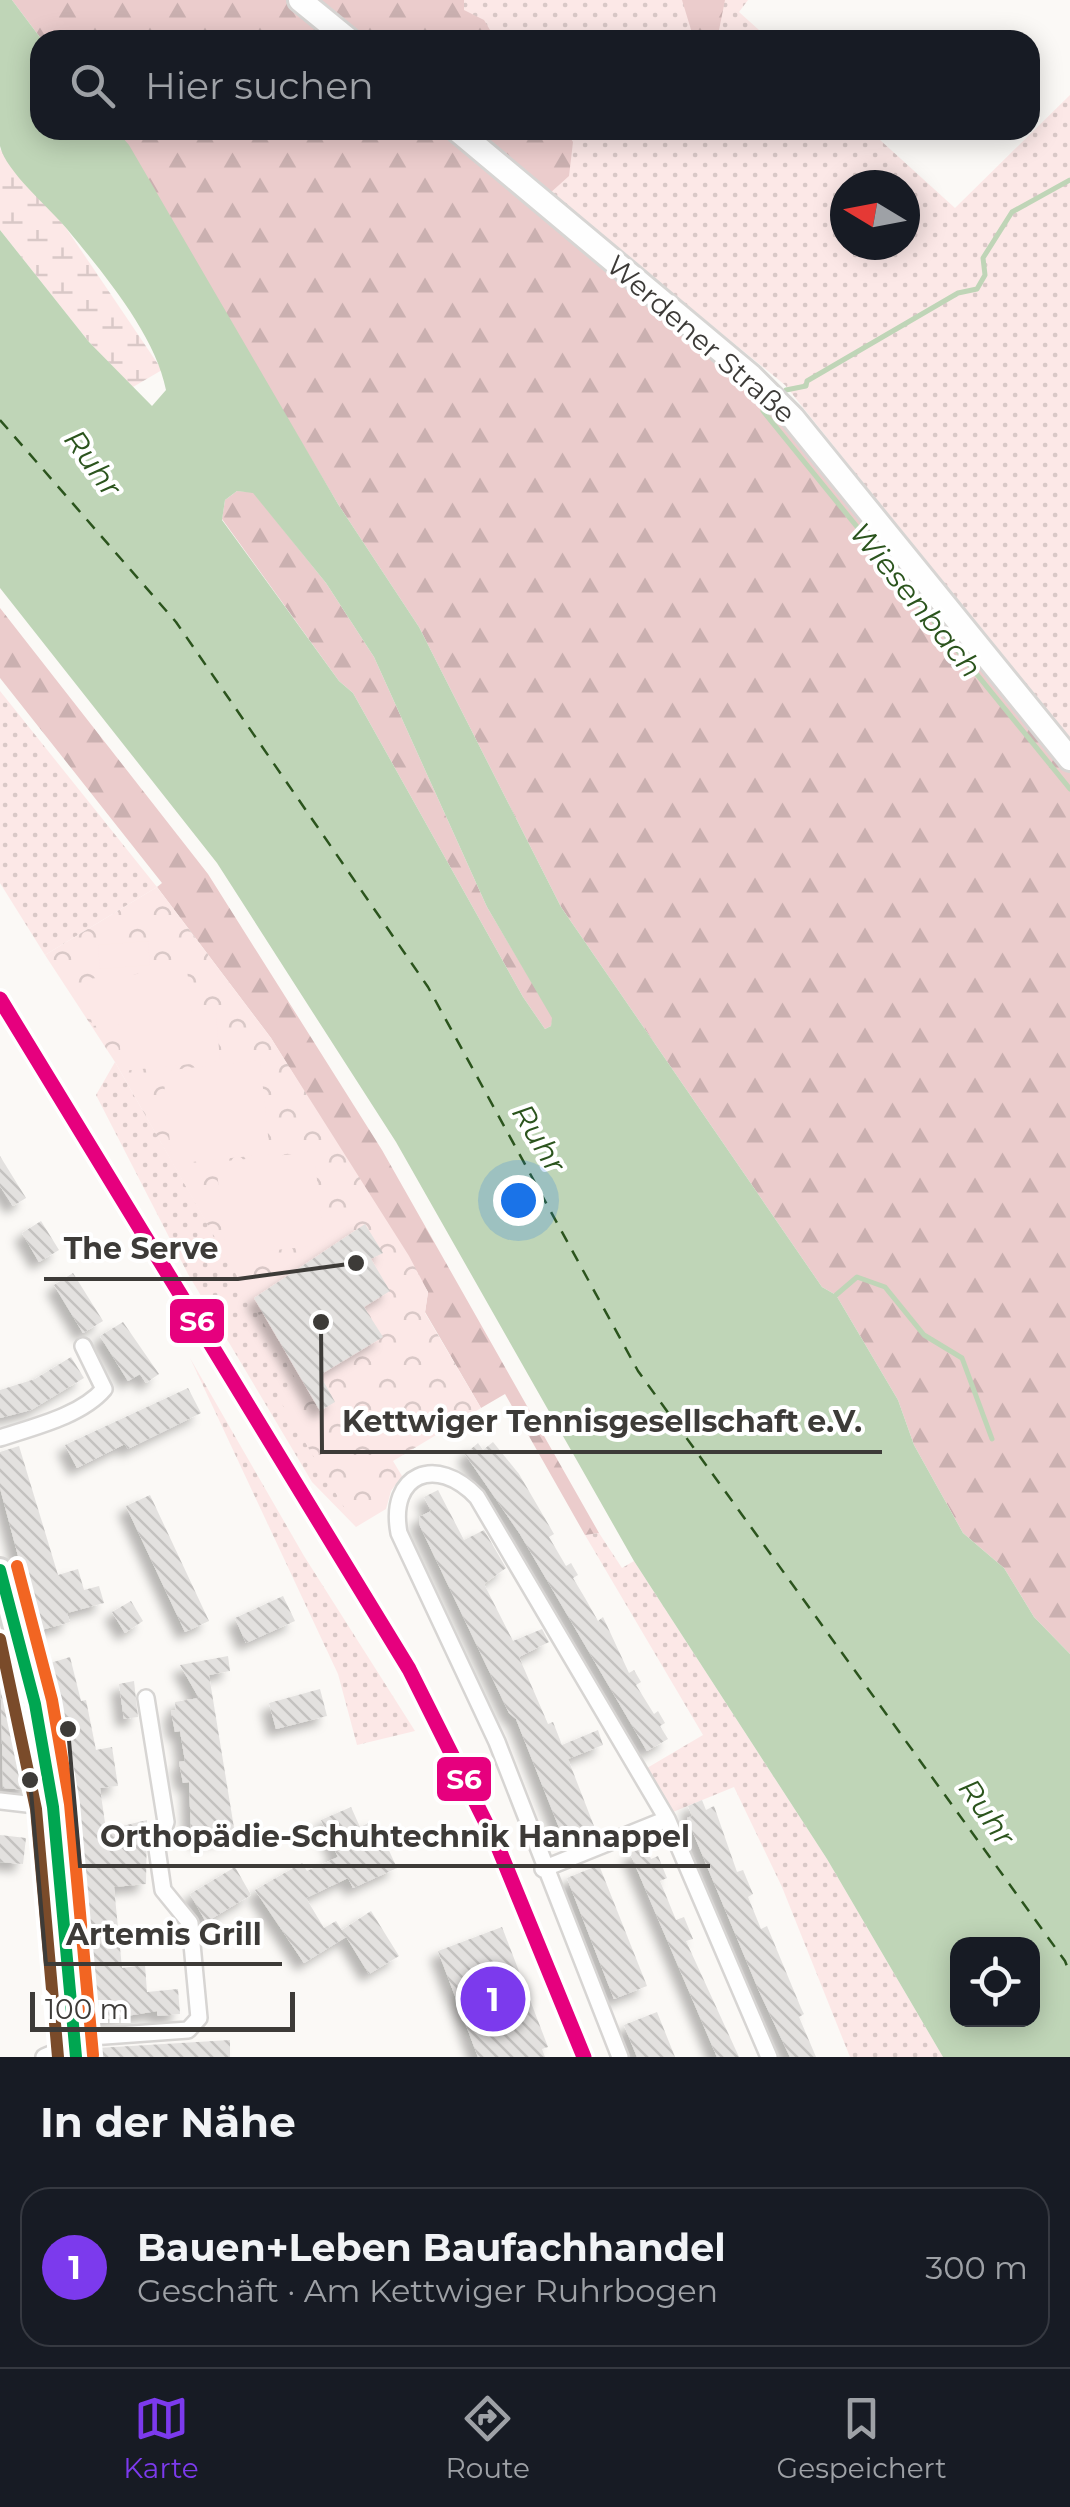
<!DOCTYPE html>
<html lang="de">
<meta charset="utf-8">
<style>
:root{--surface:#171b24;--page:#20242c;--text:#f1f3f6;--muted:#9ea1a6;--line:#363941;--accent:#7c3aed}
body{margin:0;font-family:Montserrat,sans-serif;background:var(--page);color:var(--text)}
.controls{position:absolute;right:30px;bottom:30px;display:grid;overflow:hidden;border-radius:20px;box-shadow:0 5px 25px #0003}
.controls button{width:90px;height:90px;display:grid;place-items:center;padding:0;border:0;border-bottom:2px solid var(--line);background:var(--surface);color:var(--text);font:50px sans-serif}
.compass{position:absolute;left:830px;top:170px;width:90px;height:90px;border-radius:50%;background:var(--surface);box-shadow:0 5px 25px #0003;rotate:280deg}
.scale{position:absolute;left:30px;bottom:25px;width:265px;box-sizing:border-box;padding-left:10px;border:5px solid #3d3b38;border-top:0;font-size:28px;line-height:35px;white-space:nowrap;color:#3d3b38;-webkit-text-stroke:8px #fff;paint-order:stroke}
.you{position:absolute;left:518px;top:1200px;width:35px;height:35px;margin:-25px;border:8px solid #fff;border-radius:50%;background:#1a73e8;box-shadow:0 0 0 15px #1a73e833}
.badge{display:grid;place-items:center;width:65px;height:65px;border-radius:50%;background:var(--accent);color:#fff;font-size:32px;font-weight:700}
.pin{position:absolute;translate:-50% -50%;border:5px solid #fff;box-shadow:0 2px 10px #0006}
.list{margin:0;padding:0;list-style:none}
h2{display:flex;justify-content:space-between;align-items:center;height:130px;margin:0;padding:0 40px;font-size:42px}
h2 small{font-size:32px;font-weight:400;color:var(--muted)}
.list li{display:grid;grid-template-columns:65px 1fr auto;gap:30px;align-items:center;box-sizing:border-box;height:160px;margin:0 20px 20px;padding:0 20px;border:2px solid var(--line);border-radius:30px}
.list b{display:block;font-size:38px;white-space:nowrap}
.list p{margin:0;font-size:32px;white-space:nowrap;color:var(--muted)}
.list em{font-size:32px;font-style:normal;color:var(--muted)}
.icon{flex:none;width:55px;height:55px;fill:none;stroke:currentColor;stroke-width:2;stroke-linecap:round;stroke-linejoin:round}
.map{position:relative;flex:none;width:1070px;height:2057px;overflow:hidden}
.search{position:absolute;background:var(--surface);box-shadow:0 5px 25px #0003;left:30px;right:30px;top:30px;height:110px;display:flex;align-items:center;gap:25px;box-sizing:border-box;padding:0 35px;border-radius:30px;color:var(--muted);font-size:38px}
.sheet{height:310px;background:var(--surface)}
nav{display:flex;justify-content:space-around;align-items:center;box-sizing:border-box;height:140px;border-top:2px solid var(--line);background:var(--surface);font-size:28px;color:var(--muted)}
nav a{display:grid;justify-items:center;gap:5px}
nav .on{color:var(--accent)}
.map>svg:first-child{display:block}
.grass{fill:url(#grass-dots);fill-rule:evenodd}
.forest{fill:url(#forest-firs)}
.wetland{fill:url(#wetland-marsh)}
.park{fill:url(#park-crowns)}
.pitch{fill:#fce8e7}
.water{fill:#bfd5b7;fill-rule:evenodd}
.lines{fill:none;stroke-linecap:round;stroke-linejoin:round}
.stream{stroke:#bfd5b7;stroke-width:5}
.ferry{stroke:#2b541d;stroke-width:2.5;stroke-dasharray:12 10;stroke-linecap:butt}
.building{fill:url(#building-back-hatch);filter:url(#shadow)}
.street-casing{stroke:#d7d5d3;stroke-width:20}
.secondary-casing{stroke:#d7d5d3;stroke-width:28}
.street{stroke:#fefefe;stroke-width:15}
.secondary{stroke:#fefefe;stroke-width:22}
.bus-1-casing{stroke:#fff;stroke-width:20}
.bus-2-casing{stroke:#fff;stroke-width:20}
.bus-3-casing{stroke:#fff;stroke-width:20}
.bus-1{stroke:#00a651;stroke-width:12}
.bus-2{stroke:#7a4b2a;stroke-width:12}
.bus-3{stroke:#f26522;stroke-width:12}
.rail-1-casing{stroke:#fff;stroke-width:22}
.rail-1{stroke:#e6007e;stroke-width:15}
.labels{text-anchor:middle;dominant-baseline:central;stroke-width:8;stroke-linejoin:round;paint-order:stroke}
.street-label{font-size:28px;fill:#3d3b38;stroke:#fff}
.water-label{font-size:30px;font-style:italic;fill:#2b541d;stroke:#fff}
.leader{fill:none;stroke:#3d3b38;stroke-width:4}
.callout-dot{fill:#3d3b38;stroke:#fff;stroke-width:4}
.callout-label{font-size:30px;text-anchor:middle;font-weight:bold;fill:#3d3b38;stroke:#fff;stroke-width:8;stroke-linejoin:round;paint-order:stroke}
.line-badge{stroke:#fff;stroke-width:4}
.badge-label{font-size:28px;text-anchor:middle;font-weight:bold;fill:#fff}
</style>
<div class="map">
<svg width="1070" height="2057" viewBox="0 0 1070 2057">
<defs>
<pattern id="grass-dots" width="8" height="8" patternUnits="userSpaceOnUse" patternTransform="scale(2.5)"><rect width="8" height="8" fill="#fce8e7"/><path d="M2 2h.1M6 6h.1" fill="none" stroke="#d9c8c7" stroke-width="1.8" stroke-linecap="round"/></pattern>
<pattern id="forest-firs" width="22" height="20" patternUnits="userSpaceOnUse" patternTransform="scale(2.5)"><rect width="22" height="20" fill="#ebcccc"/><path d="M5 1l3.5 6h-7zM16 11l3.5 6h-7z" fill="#cab0b0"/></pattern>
<pattern id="wetland-marsh" width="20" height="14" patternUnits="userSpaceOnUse" patternTransform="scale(2.5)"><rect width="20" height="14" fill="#fce8e7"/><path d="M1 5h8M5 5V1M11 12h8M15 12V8" fill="none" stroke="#d9c8c7"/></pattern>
<pattern id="park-crowns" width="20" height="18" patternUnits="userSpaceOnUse" patternTransform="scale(2.5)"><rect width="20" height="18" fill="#fce8e7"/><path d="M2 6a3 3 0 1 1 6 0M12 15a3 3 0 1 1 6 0" fill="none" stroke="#d9c8c7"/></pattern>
<pattern id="building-back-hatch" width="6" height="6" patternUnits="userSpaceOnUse" patternTransform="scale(2.5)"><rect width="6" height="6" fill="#e3e1df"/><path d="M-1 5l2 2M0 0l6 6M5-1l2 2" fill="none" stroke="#c4c2c0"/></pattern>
<filter id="shadow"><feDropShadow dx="-8" dy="8" stdDeviation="5" flood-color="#0004"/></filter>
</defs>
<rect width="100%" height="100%" fill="#fbf9f6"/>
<path class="grass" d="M316,0H748L739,12L770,40H364Z
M1070,95V742L785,385L472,130H869L955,208ZM845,185H905V245H845Z
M0,691L157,887L45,955L0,883Z
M115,1062L301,1387L356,1527L312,1482L188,1274L96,1095Z
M190,1358L304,1556L415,1731L357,1745L338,1674Z
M599,1533L622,1568L634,1561L827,1859L943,2057H850L782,1887L734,1787L673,1812L647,1768L703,1735L585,1535Z"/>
<path class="forest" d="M12,0H286L334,40H42Z
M316,0H464V10L484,20L496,40H364Z
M682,0H725L718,35L702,39L692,33Z
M116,130H442L726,367L777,416L1070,754V1654L1034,1617L1004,1568L963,1533L914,1445L898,1400L836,1295L822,1287L561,907L419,627L338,504Z
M472,130L566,131L573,142L569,176L549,194Z
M237,491L253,492L326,583L374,657L487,907L553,1018L551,1026L545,1029L523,997L353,693L339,681L222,519L225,500Z
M0,608L208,874L382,1150L599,1533L585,1535L505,1394L481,1408L425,1312L428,1292L271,1038L157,887L162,883L0,678Z"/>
<path class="wetland" d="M0,149L66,228L162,370L133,387L89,342L0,230Z"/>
<path class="park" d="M157,887L271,1038L409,1256L428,1292L425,1313L481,1408L393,1461L402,1476L391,1491L386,1509L356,1527L279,1399L300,1387L115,1062L45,955Z"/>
<path class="pitch" d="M148,941L150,965L100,969L98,945Z
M187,969L192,1016L216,1013L220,1061L122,1071L118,1024L92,1026L87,979Z
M260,1060L270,1154L172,1164L163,1071Z
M314,1152L324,1245L226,1255L216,1162Z"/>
<path class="water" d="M0,0H12L42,40L40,130H116L129,145L338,504L419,627L561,907L822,1287L836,1295L898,1400L914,1445L963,1533L1004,1568L1034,1617L1070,1654V2057H943L827,1859L634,1561L396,1142L308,1005L217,863L0,588V230L89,342L152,406L166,390C155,334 103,273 67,229C49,207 6,172 0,146C0,113 0,37 0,0ZM237,491L253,493L326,583L374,657L487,907L552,1018L551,1026L545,1029L523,997L353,693L339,681L222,520L225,500ZM958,1944H1032V2020H958Z"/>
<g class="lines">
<path class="stream" d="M786,390L806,386L807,381L958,293L977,289L985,275L983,258L1012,212L1070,180
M763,411L1070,789
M836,1295L857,1277L885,1287L924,1335L962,1358L992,1439"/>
<path class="ferry" d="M0,420L176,622L428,987L638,1371L1065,1961L1070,1974"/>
</g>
<path class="building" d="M0,1156L26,1198L13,1206L0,1186Z
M41,1221L59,1250L39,1262L22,1233Z
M365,1224L383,1253L371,1259L390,1291L364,1307L383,1337L320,1375L335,1402L320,1411L254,1298Z
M73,1273L103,1321L83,1333L54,1285Z
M123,1322L159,1374L146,1383L140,1374L128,1381L100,1336Z
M71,1357L84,1378L31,1410L0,1418V1390L35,1379Z
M188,1388L201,1413L128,1449L125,1444L77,1468L65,1445Z
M493,1442L519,1474L554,1534L549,1537L566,1566L571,1563L578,1575L573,1578L585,1598L598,1621L603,1617L629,1673L634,1670L641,1682L636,1685L654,1714L658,1711L665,1723L660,1726L668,1739L647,1751L520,1534L465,1454L478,1443L483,1450Z
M19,1446L58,1575L78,1569L84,1590L99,1586L104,1603L67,1613L70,1622L38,1631L0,1488V1452Z
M438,1490L464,1540L484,1530L506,1568L484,1584L513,1641L542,1629L549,1642L519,1657L548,1724L553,1722L562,1745L598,1730L603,1745L568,1759L594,1826L566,1837L560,1830L516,1719L509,1713L420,1526L419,1517L431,1511L424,1497Z
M150,1495L209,1621L185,1632L126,1506Z
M283,1596L295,1621L246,1643L235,1618Z
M131,1601L143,1621L125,1633L112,1612Z
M0,1656H5L14,1692L31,1785L27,1790L3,1788Z
M228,1656L230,1671L209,1675L235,1834L198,1841L197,1832L191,1833L189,1782L183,1783L179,1762L185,1761L180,1731L175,1732L171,1711L176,1710L175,1702L199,1698L180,1665Z
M70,1657L81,1701L86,1700L96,1750L112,1747L118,1786L100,1788L106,1830L147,1820L146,1884L114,1887L122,1968L145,1965L147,1992L178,1989L180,2014L157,2016V2011L96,2021L74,1812L47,1664Z
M134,1681L138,1717L124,1719L119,1684Z
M320,1689L327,1716L276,1729L269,1703Z
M702,1800L706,1810L714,1806L737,1872L743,1870L753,1894L748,1897L761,1929L767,1926L801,2008L804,2014L799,2017L816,2057H790L759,1991L687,1818L692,1816L688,1806Z
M351,1807L360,1827L375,1820L397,1868L353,1888L348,1878L306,1898L324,1928L336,1921L346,1937L304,1963L255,1890L302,1863L307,1871L338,1857L321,1820Z
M0,1835L26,1838L23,1864L0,1862Z
M646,1847L651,1859L658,1856L667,1878L660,1881L676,1920L684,1917L693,1939L686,1941L739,2057H717L630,1853Z
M599,1865L647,1986L614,1999L567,1878Z
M235,1867L251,1895L206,1922L190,1894Z
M371,1911L399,1956L369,1974L342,1930Z
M502,1927L548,2047L542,2049L545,2057H478L438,1951Z
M657,2012L675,2057H637L624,2025Z
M230,2040V2057H98V2048Z"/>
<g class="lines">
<g class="street-casing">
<path id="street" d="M0,1438C33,1427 81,1416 104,1389L83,1346
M0,1801L53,1807
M543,1869L667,1819
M44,2057L91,2037L188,2030L199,2018L190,1923L163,1890L157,1849L166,1822L146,1698
M620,2057L497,1742L399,1533C388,1474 436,1454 477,1497L667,1819L769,2057"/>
</g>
<g class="secondary-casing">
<path id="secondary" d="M300,0L349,40
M457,130L751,376L793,418L1070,759
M0,1570L35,1704L53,1807L76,2057"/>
</g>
<use href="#street" class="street"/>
<use href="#secondary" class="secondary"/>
<g class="bus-1-casing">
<path id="bus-1" d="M0,1570L35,1704L53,1807L76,2057"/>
</g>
<g class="bus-2-casing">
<path id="bus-2" d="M0,1639L36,1809L58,2057"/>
</g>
<g class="bus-3-casing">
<path id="bus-3" d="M17,1566L52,1700L70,1804L93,2055"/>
</g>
<use href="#bus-1" class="bus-1"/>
<use href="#bus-2" class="bus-2"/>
<use href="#bus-3" class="bus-3"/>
<g class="rail-1-casing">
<path id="rail-1" d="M0,999L409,1669L498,1847L584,2057"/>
</g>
<use href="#rail-1" class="rail-1"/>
</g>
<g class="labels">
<g class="street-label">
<text transform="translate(701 339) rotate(41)">Werdener Straße</text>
</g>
<g class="water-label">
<text transform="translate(93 463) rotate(54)">Ruhr</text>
<text transform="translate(916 600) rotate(51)">Wiesenbach</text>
<text transform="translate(539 1138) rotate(59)">Ruhr</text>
<text transform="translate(987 1812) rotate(55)">Ruhr</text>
</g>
</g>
<path class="leader" d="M356 1263L238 1279H44M321 1322L322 1452H882M68 1729L80 1866H710M30 1780L46 1964H282"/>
<g class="callout-dot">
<circle cx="356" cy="1263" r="10"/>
<circle cx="321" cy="1322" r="10"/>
<circle cx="68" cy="1729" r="10"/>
<circle cx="30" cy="1780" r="10"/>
</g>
<g class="callout-label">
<text x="141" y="1259">The Serve</text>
<text x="602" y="1432">Kettwiger Tennisgesellschaft e.V.</text>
<text x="395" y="1847">Orthopädie-Schuhtechnik Hannappel</text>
<text x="164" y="1945">Artemis Grill</text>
</g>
<g class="line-badge">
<rect x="168" y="1297" width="58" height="48" rx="10" fill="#e6007e"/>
<rect x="435" y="1755" width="58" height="48" rx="10" fill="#e6007e"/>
</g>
<g class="badge-label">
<text x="197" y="1331">S6</text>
<text x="464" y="1789">S6</text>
</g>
</svg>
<div class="controls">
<button><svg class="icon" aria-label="locate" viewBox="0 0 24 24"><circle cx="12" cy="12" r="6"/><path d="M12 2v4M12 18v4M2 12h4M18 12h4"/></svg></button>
</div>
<svg class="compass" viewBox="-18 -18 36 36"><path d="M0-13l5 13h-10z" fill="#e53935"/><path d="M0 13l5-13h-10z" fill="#9ea1a6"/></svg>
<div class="scale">100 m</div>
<div class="you"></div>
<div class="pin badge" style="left:493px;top:1999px">1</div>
<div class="search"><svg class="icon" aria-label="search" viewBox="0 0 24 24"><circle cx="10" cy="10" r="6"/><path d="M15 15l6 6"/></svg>Hier suchen</div>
</div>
<section class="sheet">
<h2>In der Nähe<small></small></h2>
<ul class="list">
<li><span class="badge">1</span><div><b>Bauen+Leben Baufachhandel</b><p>Geschäft · Am Kettwiger Ruhrbogen</p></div><em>300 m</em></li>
</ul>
</section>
<nav>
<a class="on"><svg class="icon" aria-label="map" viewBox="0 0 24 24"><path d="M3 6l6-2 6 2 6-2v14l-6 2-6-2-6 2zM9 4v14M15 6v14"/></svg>Karte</a>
<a><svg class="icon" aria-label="directions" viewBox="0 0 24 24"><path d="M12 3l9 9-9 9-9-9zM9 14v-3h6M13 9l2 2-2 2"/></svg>Route</a>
<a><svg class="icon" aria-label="saved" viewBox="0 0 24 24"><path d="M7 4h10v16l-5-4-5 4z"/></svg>Gespeichert</a>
</nav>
